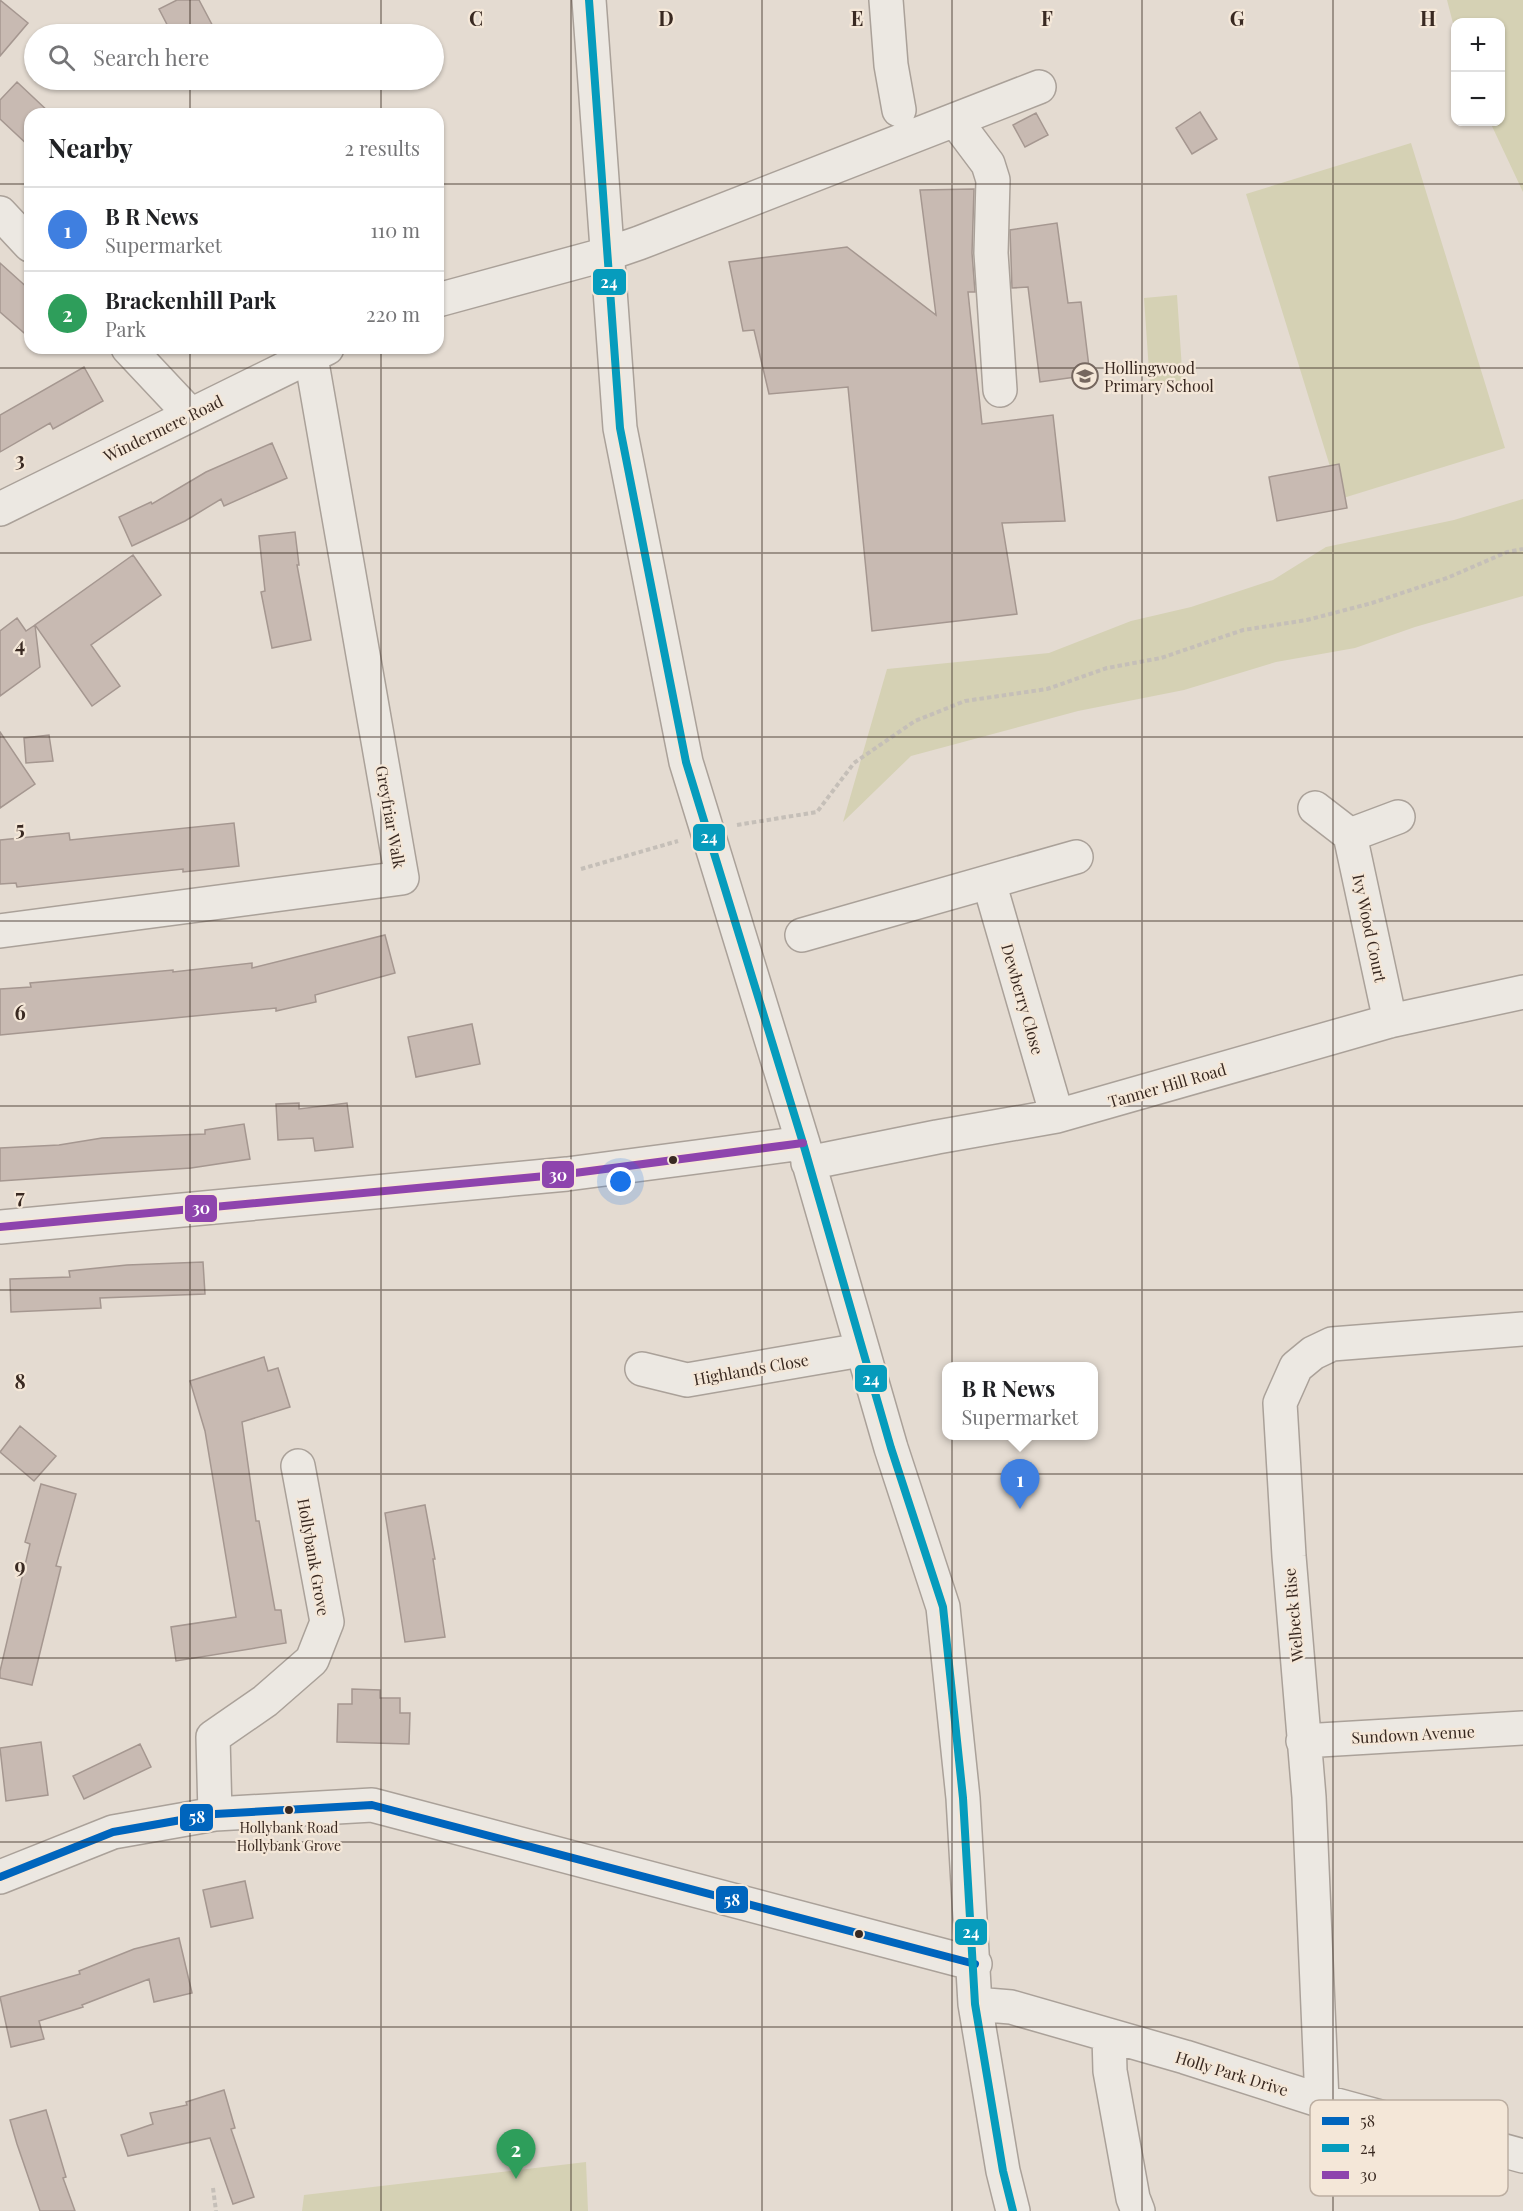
<!DOCTYPE html>
<meta charset="utf-8">
<style>
:root{--surface:#fff;--page:#f6f6f6;--text:#202124;--muted:#757577;--line:#e0e0e0;--accent:#75675f}
body{margin:0;font-family:"Playfair Display",serif;background:var(--page);color:var(--text)}
.controls{position:absolute;right:18px;top:18px;display:grid;overflow:hidden;border-radius:12px;box-shadow:0 2px 4px #0004}
.controls button{width:54px;height:54px;display:grid;place-items:center;padding:0;border:0;border-bottom:2px solid var(--line);background:var(--surface);color:var(--text);font:30px sans-serif}
.you{position:absolute;left:621px;top:1182px;width:21px;height:21px;margin:-15px;border:4px solid #fff;border-radius:50%;background:#1a73e8;box-shadow:0 0 0 9px #1a73e833}
.badge{display:grid;place-items:center;width:39px;height:39px;border-radius:50%;background:var(--accent);color:#fff;font-size:20px;font-weight:700}
.pin{position:absolute;translate:-50% -50px;filter:drop-shadow(0 2px 3px #0008)}
.pin::after{content:'';position:absolute;top:32px;width:21px;height:18px;background:inherit;clip-path:polygon(0 0,100% 0,50% 100%)}
.popup{position:absolute;left:942px;top:1362px;width:156px;height:78px;box-sizing:border-box;display:grid;place-content:center;border-radius:12px;background:var(--surface);filter:drop-shadow(0 2px 4px #0005);font-size:20px;white-space:nowrap;color:var(--muted)}
.popup b{font-size:22px;color:var(--text)}
.popup::after{content:'';position:absolute;left:50%;top:100%;margin-left:-12px;border:12px solid transparent;border-top-color:var(--surface)}
.list{margin:0;padding:0;list-style:none}
h2{display:flex;justify-content:space-between;align-items:center;height:78px;margin:0;padding:0 24px;font-size:26px}
h2 small{font-size:20px;font-weight:400;color:var(--muted)}
.list li{display:grid;grid-template-columns:39px 1fr auto;gap:18px;align-items:center;box-sizing:border-box;height:84px;padding:0 24px;border-top:2px solid var(--line)}
.list b{display:block;font-size:22px;white-space:nowrap}
.list p{margin:0;font-size:20px;white-space:nowrap;color:var(--muted)}
.list em{font-size:20px;font-style:normal;color:var(--muted)}
.icon{flex:none;width:33px;height:33px;fill:none;stroke:currentColor;stroke-width:2;stroke-linecap:round;stroke-linejoin:round}
.map{position:relative;flex:none;width:1523px;height:2211px;overflow:hidden}
.search{position:absolute;background:var(--surface);box-shadow:0 2px 4px #0004;left:24px;top:24px;width:420px;height:66px;display:flex;align-items:center;gap:15px;box-sizing:border-box;padding:0 21px;border-radius:33px;color:var(--muted);font-size:22px}
.panel{position:absolute;background:var(--surface);box-shadow:0 2px 4px #0004;left:24px;top:108px;width:420px;height:246px;border-radius:18px}
.map>svg:first-child{display:block}
.green{fill:#d5d1b4}
.building{fill:#c8bab2;stroke:#a59790;stroke-width:1.5}
.lines{fill:none;stroke-linecap:round;stroke-linejoin:round}
.minor-casing{stroke:#aaa199;stroke-width:36}
.path{stroke:#c5bfb8;stroke-width:4;stroke-dasharray:4.5 3;stroke-linecap:butt}
.minor{stroke:#ece8e2;stroke-width:33}
.bus-1-casing{stroke:#f4e7d8;stroke-width:12}
.bus-2-casing{stroke:#f4e7d8;stroke-width:12}
.bus-3-casing{stroke:#f4e7d8;stroke-width:12}
.bus-1{stroke:#0065bd;stroke-width:8}
.bus-2{stroke:#069cbd;stroke-width:8}
.bus-3{stroke:#8e44ad;stroke-width:8}
.grid{fill:none;stroke:#392921;stroke-width:1.5;stroke-opacity:0.55}
.bus-dot{fill:#392921;stroke:#f4e7d8;stroke-width:2}
.labels{text-anchor:middle;dominant-baseline:central;stroke-width:4.5;stroke-linejoin:round;paint-order:stroke}
.bus-label{font-size:14px;fill:#392921;stroke:#f4e7d8}
.poi-label{font-size:16px;fill:#392921;stroke:#f4e7d8;text-anchor:start}
.street-label{font-size:16px;fill:#392921;stroke:#f4e7d8}
.key{fill:#f4e7d8;stroke:#bcaea1;stroke-width:1.5}
.key-label{font-size:16px;fill:#392921}
.grid-label{font-size:20px;text-anchor:middle;font-weight:bold;fill:#392921;stroke:#f4e7d8;stroke-width:4.5;stroke-linejoin:round;paint-order:stroke}
.line-badge{stroke:#f4e7d8;stroke-width:2}
.badge-label{font-size:16px;text-anchor:middle;font-weight:bold;fill:#fff}
</style>
<div class="map">
<svg width="1523" height="2211" viewBox="0 0 1523 2211">
<rect width="100%" height="100%" fill="#e4dbd1"/>
<path class="green" d="M1447,0H1523V192L1490,122H1500V22H1456L1455,31Z
M1411,143L1505,448L1340,499L1246,194Z
M1177,295L1183,384L1150,386L1144,298Z
M1523,499V596L1415,627L1355,648L1276,662L1184,690L1078,711L911,756L843,822L887,669L1049,653L1131,621L1191,607L1273,580L1326,547L1454,520Z
M586,2162L588,2211H302L304,2195Z"/>
<path class="building" d="M0,0L28,23L0,56Z
M177,0H199L217,34H172L159,9Z
M17,82L51,114H30V147L0,119V100Z
M1200,112L1217,139L1192,154L1176,128Z
M1036,113L1048,135L1025,147L1013,125Z
M974,189L972,253L975,292H968L982,424L1053,415L1065,521L1002,523L1017,614L872,631L848,387L769,394L754,330L743,331L729,262L847,247L936,315L920,190Z
M1057,223L1068,303L1081,302L1090,375L1040,382L1028,287L1012,288L1010,230Z
M0,263L30,290V338L0,312Z
M84,367L103,401L53,429L50,423L0,452V415Z
M272,443L287,478L224,506L221,499L185,521L132,546L119,517L151,502L152,504L206,472Z
M1339,464L1347,508L1277,521L1269,477Z
M295,532L299,565H297L311,640L272,648L261,592L265,591L259,536Z
M133,555L161,595L91,645L120,686L92,706L35,625Z
M17,618L26,631L35,625L40,667L0,696V631Z
M0,732L35,784L0,808Z
M49,735L53,761L26,763L24,738Z
M234,823L239,866L183,872V869L17,887L16,883L0,884V840L69,833L70,840Z
M385,935L395,973L315,995L316,1002L276,1011V1008L0,1035V989L31,987L30,983L173,970V972L252,963V968Z
M472,1024L480,1064L416,1077L408,1037Z
M299,1103V1109L347,1103L353,1147L315,1151L313,1138L278,1140L276,1104Z
M244,1124L250,1159L191,1168L0,1181V1148L59,1145L102,1138L205,1134V1130Z
M203,1262L205,1294L100,1298L101,1308L11,1312L10,1279L70,1277L69,1271L127,1265Z
M264,1357L268,1371L278,1368L290,1407L242,1422L256,1521H259L275,1610H281L286,1643L176,1661L171,1627L236,1617L205,1431L190,1381Z
M20,1426L56,1456L34,1481L0,1452Z
M41,1484L76,1494L56,1566L61,1567L32,1685L0,1678V1671L30,1544L25,1542Z
M425,1505L435,1559H433L445,1637L405,1642L385,1513Z
M352,1689L380,1690V1698H400V1713H410L409,1744L337,1742L338,1704H352Z
M41,1742L48,1795L6,1801L0,1748Z
M140,1744L151,1767L84,1799L73,1776Z
M245,1881L253,1918L211,1927L203,1890Z
M179,1938L192,1993L154,2002L149,1979L82,2005L83,2007L39,2021L44,2039L11,2047L0,1997L80,1974L79,1971L134,1949Z
M224,2090L235,2128L231,2129L254,2197L233,2204L210,2138L128,2156L121,2135L153,2124L150,2113L187,2105L186,2102Z
M46,2110L66,2177L63,2178L75,2211H40L17,2144L10,2120Z"/>
<g class="lines">
<g class="minor-casing">
<path id="minor" d="M589,0L620,428L686,762L803,1143L891,1448L943,1607L963,1798L975,2004L1003,2171L1013,2211
M886,0L891,65L899,110
M955,120L988,164L993,180L991,253L1000,390
M0,213L30,245
M438,300L607,254L639,243L1039,87
M128,348L190,414
M0,509L327,348
M1315,808L1350,835L1398,817
M1350,835L1390,1021
M989,882L1057,1116
M0,931L402,878L311,357
M802,935L1076,857
M808,1163L937,1137L1057,1116L1390,1021L1523,992
M0,1227L567,1174L803,1143
M642,1369L687,1380L861,1350
M1303,1741L1523,1728
M215,1814L213,1737L265,1701L312,1660L327,1622L298,1466
M0,1877L113,1832L215,1814L372,1805L975,1964
M975,2004L1011,2007L1185,2057L1322,2101L1523,2156
M1109,2036L1110,2071L1133,2198L1138,2211
M1322,2101L1309,1797L1289,1556L1280,1403L1296,1367L1313,1353L1332,1344L1523,1329"/>
</g>
<path class="path" d="M737,825L817,812L854,763L915,721L965,701L1047,689L1107,668L1161,658L1243,630L1307,620L1372,603L1447,578L1507,552L1523,549
M581,869L678,841
M213,2188L216,2211"/>
<use href="#minor" class="minor"/>
<g class="bus-1-casing">
<path id="bus-1" d="M0,1877L113,1832L215,1814L372,1805L975,1964"/>
</g>
<g class="bus-2-casing">
<path id="bus-2" d="M589,0L620,428L686,762L803,1143L891,1448L943,1607L963,1798L975,2004L1003,2171L1013,2211"/>
</g>
<g class="bus-3-casing">
<path id="bus-3" d="M0,1227L567,1174L803,1143"/>
</g>
<use href="#bus-1" class="bus-1"/>
<use href="#bus-2" class="bus-2"/>
<use href="#bus-3" class="bus-3"/>
</g>
<path class="grid" d="M190,0V34M381,0V34M571,0V2211M762,0V2211M952,0V2211M1142,0V2211M1333,0V2211M190,80V114M381,80V114M0,184H30M438,184H1523M190,348V2211M381,348V2211M0,368H1523M0,553H1523M0,737H1523M0,921H1523M0,1106H1523M0,1290H1523M0,1474H1523M0,1658H1523M0,1842H1523M0,2027H1523"/>
<defs>
<g id="school-ring" transform="scale(1.35)"><circle r="9.5" fill="#f4e7d8" stroke="#75675f" stroke-width="1.5"/><path d="M0-5L7-2L0 1L-7-2ZM-4 1L0 2.5L4 1V4Q0 6-4 4Z" fill="#75675f"/></g>
</defs>
<g fill-rule="evenodd">
<use href="#school-ring" x="1085" y="376"/>
</g>
<g class="bus-dot">
<circle cx="673" cy="1160" r="5"/>
<circle cx="289" cy="1810" r="5"/>
<circle cx="859" cy="1934" r="5"/>
</g>
<g class="labels">
<g class="bus-label">
<text x="289" y="1827">Hollybank Road<tspan x="289" dy="18">Hollybank Grove</tspan></text>
</g>
<g class="poi-label">
<text x="1104" y="367">Hollingwood<tspan x="1104" dy="18">Primary School</tspan></text>
</g>
<g class="street-label">
<text transform="translate(163 428) rotate(-26)">Windermere Road</text>
<text transform="translate(391 817) rotate(80)">Greyfriar Walk</text>
<text transform="translate(1370 928) rotate(78)">Ivy Wood Court</text>
<text transform="translate(1023 999) rotate(74)">Dewberry Close</text>
<text transform="translate(1167 1085) rotate(-16)">Tanner Hill Road</text>
<text transform="translate(751 1369) rotate(-10)">Highlands Close</text>
<text transform="translate(314 1557) rotate(80)">Hollybank Grove</text>
<text transform="translate(1293 1615) rotate(-95)">Welbeck Rise</text>
<text transform="translate(1413 1734) rotate(-3)">Sundown Avenue</text>
<text transform="translate(1232 2073) rotate(17)">Holly Park Drive</text>
</g>
</g>
<rect x="1310" y="2100" width="198" height="96" rx="9" class="key"/>
<rect x="1322" y="2117" width="27" height="8" fill="#0065bd"/>
<rect x="1322" y="2144" width="27" height="8" fill="#069cbd"/>
<rect x="1322" y="2171" width="27" height="8" fill="#8e44ad"/>
<g class="key-label">
<text x="1360" y="2127">58</text>
<text x="1360" y="2154">24</text>
<text x="1360" y="2181">30</text>
</g>
<g class="grid-label">
<text x="476" y="26">C</text>
<text x="666" y="26">D</text>
<text x="857" y="26">E</text>
<text x="1047" y="26">F</text>
<text x="1237" y="26">G</text>
<text x="1428" y="26">H</text>
<text x="20" y="467">3</text>
<text x="20" y="652">4</text>
<text x="20" y="836">5</text>
<text x="20" y="1020">6</text>
<text x="20" y="1204">7</text>
<text x="20" y="1389">8</text>
<text x="20" y="1573">9</text>
</g>
<g class="line-badge">
<rect x="592" y="268" width="35" height="28" rx="6" fill="#069cbd"/>
<rect x="692" y="823" width="34" height="29" rx="6" fill="#069cbd"/>
<rect x="541" y="1160" width="34" height="29" rx="6" fill="#8e44ad"/>
<rect x="184" y="1194" width="34" height="29" rx="6" fill="#8e44ad"/>
<rect x="854" y="1364" width="34" height="29" rx="6" fill="#069cbd"/>
<rect x="179" y="1803" width="35" height="29" rx="6" fill="#0065bd"/>
<rect x="715" y="1885" width="34" height="29" rx="6" fill="#0065bd"/>
<rect x="954" y="1918" width="34" height="28" rx="6" fill="#069cbd"/>
</g>
<g class="badge-label">
<text x="609" y="288">24</text>
<text x="709" y="843">24</text>
<text x="558" y="1181">30</text>
<text x="201" y="1214">30</text>
<text x="871" y="1385">24</text>
<text x="197" y="1823">58</text>
<text x="732" y="1906">58</text>
<text x="971" y="1938">24</text>
</g>
</svg>
<div class="controls">
<button>+</button>
<button>−</button>
</div>
<div class="you"></div>
<div class="pin badge" style="left:1020px;top:1509px;background:#3f7fe0">1</div>
<div class="popup"><b>B R News</b>Supermarket</div>
<div class="pin badge" style="left:516px;top:2179px;background:#2e9e5b">2</div>
<div class="search"><svg class="icon" aria-label="search" viewBox="0 0 24 24"><circle cx="10" cy="10" r="6"/><path d="M15 15l6 6"/></svg>Search here</div>
<section class="panel">
<h2>Nearby<small>2 results</small></h2>
<ul class="list">
<li><span class="badge" style="background:#3f7fe0">1</span><div><b>B R News</b><p>Supermarket</p></div><em>110 m</em></li>
<li><span class="badge" style="background:#2e9e5b">2</span><div><b>Brackenhill Park</b><p>Park</p></div><em>220 m</em></li>
</ul>
</section>
</div>
